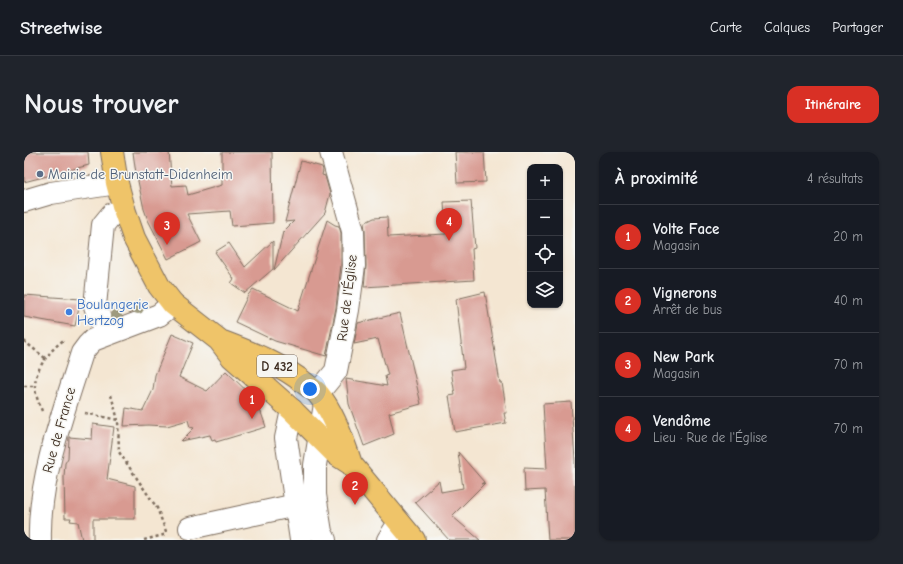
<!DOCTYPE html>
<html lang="fr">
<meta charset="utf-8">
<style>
:root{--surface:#171b24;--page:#20242c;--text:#f1f3f6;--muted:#9ea1a6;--line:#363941;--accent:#d93025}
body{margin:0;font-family:"Comic Neue",sans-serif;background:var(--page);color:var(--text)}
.controls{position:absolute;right:12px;top:12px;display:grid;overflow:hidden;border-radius:8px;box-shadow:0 1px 3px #0004}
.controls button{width:36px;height:36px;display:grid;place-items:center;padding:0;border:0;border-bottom:1px solid var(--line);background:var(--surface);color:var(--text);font:20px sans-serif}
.you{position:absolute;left:286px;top:237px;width:14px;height:14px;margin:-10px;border:3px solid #fff;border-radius:50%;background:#1a73e8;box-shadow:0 0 0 6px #1a73e833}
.badge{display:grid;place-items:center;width:26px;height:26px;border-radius:50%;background:var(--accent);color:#fff;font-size:13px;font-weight:700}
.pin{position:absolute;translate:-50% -33px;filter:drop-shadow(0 1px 2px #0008)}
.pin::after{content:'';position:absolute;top:21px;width:14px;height:12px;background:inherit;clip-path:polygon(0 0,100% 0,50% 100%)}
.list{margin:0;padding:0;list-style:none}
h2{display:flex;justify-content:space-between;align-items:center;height:52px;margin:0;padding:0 16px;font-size:17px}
h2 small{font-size:13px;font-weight:400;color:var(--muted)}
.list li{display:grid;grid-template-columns:26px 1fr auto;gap:12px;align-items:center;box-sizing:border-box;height:64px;padding:0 16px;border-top:1px solid var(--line)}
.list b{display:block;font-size:15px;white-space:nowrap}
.list p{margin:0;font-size:13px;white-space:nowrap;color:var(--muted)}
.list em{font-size:13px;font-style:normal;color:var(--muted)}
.icon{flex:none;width:22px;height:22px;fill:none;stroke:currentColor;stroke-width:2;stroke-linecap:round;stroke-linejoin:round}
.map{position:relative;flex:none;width:551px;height:388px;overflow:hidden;border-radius:12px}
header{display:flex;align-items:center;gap:24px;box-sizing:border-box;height:56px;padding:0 20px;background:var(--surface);border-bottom:1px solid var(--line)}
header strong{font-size:19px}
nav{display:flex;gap:22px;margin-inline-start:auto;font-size:14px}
.intro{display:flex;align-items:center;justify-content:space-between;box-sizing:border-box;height:96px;padding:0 24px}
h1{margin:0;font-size:28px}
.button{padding:10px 18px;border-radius:12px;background:var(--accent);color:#fff;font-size:14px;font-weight:700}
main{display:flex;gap:24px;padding:0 24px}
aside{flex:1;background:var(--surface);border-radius:12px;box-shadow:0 1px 3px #0004}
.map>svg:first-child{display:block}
.building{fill:#d89a91}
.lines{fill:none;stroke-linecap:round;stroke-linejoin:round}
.minor-casing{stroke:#7c6c5d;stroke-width:24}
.major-casing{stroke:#7c6c5d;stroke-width:24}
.path{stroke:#7c6c5d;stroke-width:2.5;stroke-dasharray:3 3;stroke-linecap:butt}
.minor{stroke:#fff;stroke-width:22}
.major{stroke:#efc469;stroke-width:22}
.tree{fill:#9e9a7f}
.service-dot{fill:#5c6f8a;stroke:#f6f6f2;stroke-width:1.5}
.shop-dot{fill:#3f7fe0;stroke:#f6f6f2;stroke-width:1.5}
.labels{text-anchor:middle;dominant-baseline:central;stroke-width:3;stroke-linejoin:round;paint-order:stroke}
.shield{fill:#f6f6f2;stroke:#73675e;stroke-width:1}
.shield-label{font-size:13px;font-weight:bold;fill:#3b2a1e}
.service-label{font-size:14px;fill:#4e5e75;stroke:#f6f6f2;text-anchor:start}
.street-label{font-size:14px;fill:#3b2a1e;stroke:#f6f6f2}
.shop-label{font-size:14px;fill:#366cbe;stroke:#f6f6f2;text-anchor:start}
</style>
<header>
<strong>Streetwise</strong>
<nav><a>Carte</a><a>Calques</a><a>Partager</a></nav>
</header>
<div class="intro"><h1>Nous trouver</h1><a class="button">Itinéraire</a></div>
<main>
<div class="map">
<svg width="551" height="388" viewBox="0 0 551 388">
<rect width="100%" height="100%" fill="#f6f6f2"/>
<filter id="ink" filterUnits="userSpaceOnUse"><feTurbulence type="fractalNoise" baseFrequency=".025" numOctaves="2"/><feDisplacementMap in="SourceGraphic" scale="8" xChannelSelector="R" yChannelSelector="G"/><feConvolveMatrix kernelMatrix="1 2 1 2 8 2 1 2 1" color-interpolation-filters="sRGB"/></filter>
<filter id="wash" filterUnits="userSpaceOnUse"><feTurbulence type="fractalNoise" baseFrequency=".012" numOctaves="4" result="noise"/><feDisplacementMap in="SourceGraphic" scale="16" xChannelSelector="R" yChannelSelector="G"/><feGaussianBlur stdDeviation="0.9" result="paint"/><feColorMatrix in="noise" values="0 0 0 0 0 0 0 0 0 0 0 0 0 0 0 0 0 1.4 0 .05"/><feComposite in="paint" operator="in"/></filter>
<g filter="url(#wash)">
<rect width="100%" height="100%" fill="#f4e6d2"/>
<g id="blocks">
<path class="building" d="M0,0H64L65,13L0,30Z
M109,0H145L148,34L162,33L164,43L198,33V0H248L249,71L208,74L206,59L163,62L177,90L144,107L124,68L120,57L111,15Z
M431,0H460L462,30L433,31Z
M277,9L298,15L299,18L298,23L301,24L306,42L301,61L250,118L259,80L270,69L261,70Z
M447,49L451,96L448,97L450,128L340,135L342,114L341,78L340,71L350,66L363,65L364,85L422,82L420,50Z
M303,68L311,73L315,74L317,81V113L312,156L302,204L251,189L211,170L224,143L229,137L274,159Z
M249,89V117L221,141L207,131L210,127L191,100L205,91L221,115Z
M461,140L476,231H478L483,261H480L482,271L431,280L425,244L431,243L427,218L440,216L432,147Z
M0,143L57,147L51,174L0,165Z
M376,161L397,252L365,261L370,282L340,294L325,252L322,227L363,234L361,224L364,223L354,187L330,192L334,171Z
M148,182L169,191L155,225L183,239L202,219L233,249L242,275L192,290L191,287L188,288L186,283L157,289L170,276L166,275L164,268L143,274L124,273L100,274L102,256L119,259L129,238L131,223Z
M547,250L551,308V388H524L521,338L501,339L500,316L523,317L519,252Z
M69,272L90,275L83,327L111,334V367H69V388H58L54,370L46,369L47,366H41L40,325L41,311L44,306L45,285L68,287Z
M434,300L460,330L457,332L461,331L428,364L456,388H425L391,350L415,329L417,340L439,336Z"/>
</g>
</g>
<g filter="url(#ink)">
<use href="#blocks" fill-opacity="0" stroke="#7c6c5d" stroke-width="1"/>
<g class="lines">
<g class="minor-casing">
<path id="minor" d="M0,49L27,41L93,31
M82,183L71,154L79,73L88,62L100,57
M294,241L312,219L324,158L330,114L329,79L307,0
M301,252L291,313V343L297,380L301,388
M268,258L262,286L277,388
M166,376L272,353
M16,388C14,328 40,258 58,201L64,193L69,188L135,163L149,152
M364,388L375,371"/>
</g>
<g class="major-casing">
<path id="major" d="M88,0L93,31L100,57L110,86L135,134L149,152L195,188L208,205L268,258L313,303L327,312L390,388
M199,190C228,201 259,213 283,233C287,236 292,239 295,243C309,260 320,290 327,312"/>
</g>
<path class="path" d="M0,189L21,206
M0,234H11
M87,243L94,268
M18,259C15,252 11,242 11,234C11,216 27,197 41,187
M61,261L94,268L95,300L133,356L143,382
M120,388L143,382"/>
<use href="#minor" class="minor"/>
<use href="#major" class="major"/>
</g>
<g class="tree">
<circle cx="114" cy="156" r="6"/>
<circle cx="92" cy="164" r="6"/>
</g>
</g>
<circle class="service-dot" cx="16" cy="22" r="4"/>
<circle class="shop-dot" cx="45" cy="160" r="4"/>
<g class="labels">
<rect class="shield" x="233" y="203" width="40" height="22" rx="3"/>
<g class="shield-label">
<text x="253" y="214">D 432</text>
</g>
<g class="service-label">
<text x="24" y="22">Mairie de Brunstatt-Didenheim</text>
</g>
<g class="street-label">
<text transform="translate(323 146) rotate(-83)">Rue de l'Église</text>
<text transform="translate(35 278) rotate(-74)">Rue de France</text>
</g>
<g class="shop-label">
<text x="53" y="152">Boulangerie<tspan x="53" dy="16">Hertzog</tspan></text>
</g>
</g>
</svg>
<div class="controls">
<button>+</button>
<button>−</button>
<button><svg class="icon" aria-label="locate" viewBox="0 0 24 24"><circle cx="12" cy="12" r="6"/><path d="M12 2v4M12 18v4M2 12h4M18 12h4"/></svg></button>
<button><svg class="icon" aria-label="layers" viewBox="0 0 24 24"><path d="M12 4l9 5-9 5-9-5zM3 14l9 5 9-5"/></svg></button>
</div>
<div class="you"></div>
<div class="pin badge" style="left:228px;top:267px">1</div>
<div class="pin badge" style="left:331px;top:353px">2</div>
<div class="pin badge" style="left:143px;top:93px">3</div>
<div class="pin badge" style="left:425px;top:89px">4</div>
</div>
<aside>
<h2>À proximité<small>4 résultats</small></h2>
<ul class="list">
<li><span class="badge">1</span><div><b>Volte Face</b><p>Magasin</p></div><em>20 m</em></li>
<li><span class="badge">2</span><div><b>Vignerons</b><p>Arrêt de bus</p></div><em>40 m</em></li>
<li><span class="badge">3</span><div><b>New Park</b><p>Magasin</p></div><em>70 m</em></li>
<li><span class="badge">4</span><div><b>Vendôme</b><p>Lieu · Rue de l'Église</p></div><em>70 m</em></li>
</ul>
</aside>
</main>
